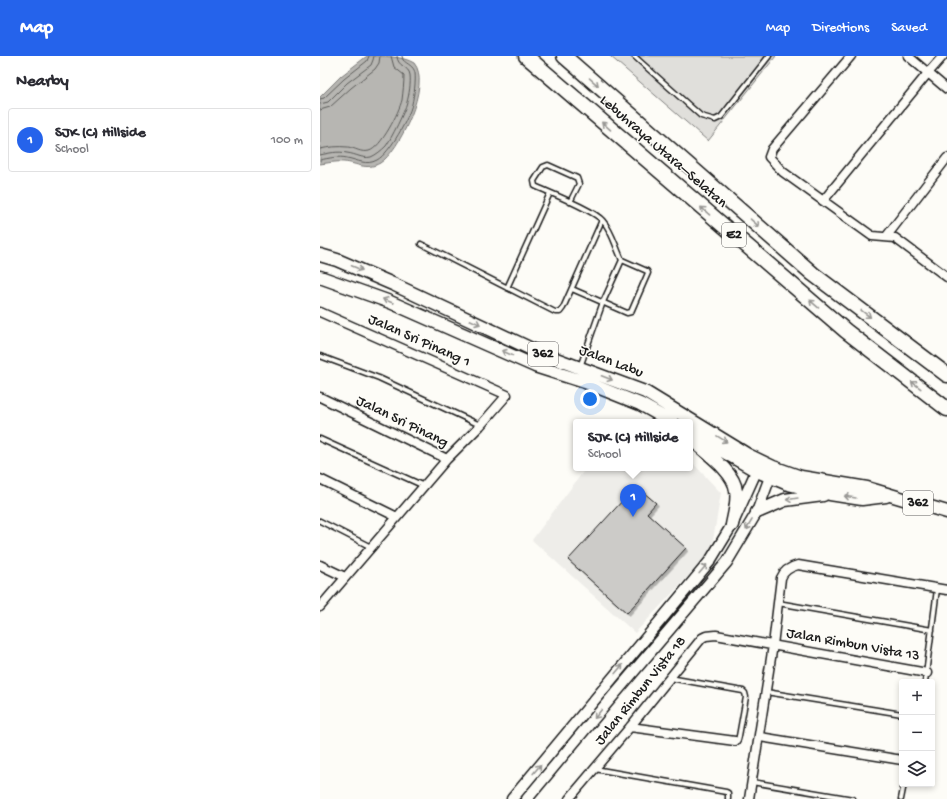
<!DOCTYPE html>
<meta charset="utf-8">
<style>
:root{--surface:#fff;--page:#f2f2f3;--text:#2b2b33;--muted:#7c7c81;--line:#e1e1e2;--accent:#2563eb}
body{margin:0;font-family:"Gochi Hand",sans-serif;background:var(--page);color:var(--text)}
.controls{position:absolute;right:12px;bottom:12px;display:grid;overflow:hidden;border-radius:4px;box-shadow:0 2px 6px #0003}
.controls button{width:36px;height:36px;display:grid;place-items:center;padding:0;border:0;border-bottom:1px solid var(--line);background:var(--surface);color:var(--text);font:20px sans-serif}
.you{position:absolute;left:270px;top:343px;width:14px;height:14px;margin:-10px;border:3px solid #fff;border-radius:50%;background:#1a73e8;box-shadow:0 0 0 6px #1a73e833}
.badge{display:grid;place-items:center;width:26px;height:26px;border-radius:50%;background:var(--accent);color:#fff;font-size:13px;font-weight:700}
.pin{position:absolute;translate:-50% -33px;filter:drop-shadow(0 1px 2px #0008)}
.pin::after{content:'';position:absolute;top:21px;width:14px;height:12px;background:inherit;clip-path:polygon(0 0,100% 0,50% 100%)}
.popup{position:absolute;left:253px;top:363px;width:120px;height:52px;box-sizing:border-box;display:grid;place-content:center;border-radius:4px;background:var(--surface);filter:drop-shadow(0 1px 3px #0005);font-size:13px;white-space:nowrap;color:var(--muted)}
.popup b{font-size:15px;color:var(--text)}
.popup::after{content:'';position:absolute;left:50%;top:100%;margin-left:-8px;border:8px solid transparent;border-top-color:var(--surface)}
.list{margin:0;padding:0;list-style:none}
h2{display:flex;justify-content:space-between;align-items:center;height:52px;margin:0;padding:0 16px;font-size:17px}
h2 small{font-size:13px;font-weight:400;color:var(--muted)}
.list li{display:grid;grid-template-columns:26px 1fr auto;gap:12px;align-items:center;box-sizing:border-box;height:64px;margin:0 8px 8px;padding:0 8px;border:1px solid var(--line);border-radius:4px}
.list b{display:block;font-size:15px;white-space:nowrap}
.list p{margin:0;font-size:13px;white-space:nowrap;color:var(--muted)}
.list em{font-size:13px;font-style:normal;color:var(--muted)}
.icon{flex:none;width:22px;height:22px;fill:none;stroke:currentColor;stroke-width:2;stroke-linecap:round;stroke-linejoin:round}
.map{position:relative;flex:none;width:627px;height:743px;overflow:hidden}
header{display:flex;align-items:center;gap:24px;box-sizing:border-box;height:56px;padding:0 20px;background:var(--accent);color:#fff}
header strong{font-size:19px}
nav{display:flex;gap:22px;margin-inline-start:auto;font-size:14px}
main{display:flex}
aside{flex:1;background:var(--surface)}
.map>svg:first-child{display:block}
.built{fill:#eeede9}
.green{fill:#e0dfdb;stroke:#7e7e7c}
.water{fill:#b7b6b2;stroke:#797876}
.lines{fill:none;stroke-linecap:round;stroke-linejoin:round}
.shore{stroke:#5a5a58;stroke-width:1}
.building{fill:#cccbc8;stroke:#1c1c1c;filter:url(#shadow)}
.service-casing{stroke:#1c1c1c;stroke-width:7}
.minor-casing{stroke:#1c1c1c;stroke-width:11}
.tertiary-casing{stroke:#1c1c1c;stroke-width:13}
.primary-casing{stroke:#1c1c1c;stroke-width:15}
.motorway-casing{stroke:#1c1c1c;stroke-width:17}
.service{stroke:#fdfcf7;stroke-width:4}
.minor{stroke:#fdfcf7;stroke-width:8}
.tertiary{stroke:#fdfcf7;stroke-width:10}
.primary{stroke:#fdfcf7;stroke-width:12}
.motorway{stroke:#fdfcf7;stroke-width:14}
.oneway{stroke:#989794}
.labels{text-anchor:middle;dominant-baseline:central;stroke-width:3;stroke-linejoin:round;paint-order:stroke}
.shield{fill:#fdfcf7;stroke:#605f5e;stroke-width:1}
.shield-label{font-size:14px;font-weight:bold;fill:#1c1c1c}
.street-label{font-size:15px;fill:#1c1c1c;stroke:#fdfcf7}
</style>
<header>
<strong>Map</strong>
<nav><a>Map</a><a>Directions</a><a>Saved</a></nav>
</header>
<main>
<aside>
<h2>Nearby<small></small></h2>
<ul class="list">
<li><span class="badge">1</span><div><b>SJK (C) Hillside</b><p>School</p></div><em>100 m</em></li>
</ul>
</aside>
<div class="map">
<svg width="627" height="743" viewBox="0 0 627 743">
<defs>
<filter id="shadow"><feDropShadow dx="2.5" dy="2.5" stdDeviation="0" flood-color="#0004"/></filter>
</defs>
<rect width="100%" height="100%" fill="#fdfcf7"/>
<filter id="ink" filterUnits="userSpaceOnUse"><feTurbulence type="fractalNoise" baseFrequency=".025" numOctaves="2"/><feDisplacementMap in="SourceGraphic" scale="8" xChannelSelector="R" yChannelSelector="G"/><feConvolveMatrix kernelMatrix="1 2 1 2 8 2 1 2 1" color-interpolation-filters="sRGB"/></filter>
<g filter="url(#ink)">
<path class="built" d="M370,404L401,437L391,496L315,577L212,484L266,412H370Z"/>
<path class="green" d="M290,0H456L388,85Z"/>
<path class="water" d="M47,0C62,0 83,0 94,7C112,27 79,96 60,107C46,115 37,107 24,106C16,105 8,107 0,108V41L21,20Z"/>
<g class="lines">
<path class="shore" d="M0,43L4,42L24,23L47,5L49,0
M0,48L8,46L27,27L51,9L53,4L54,0
M0,54L10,51L31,32L55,13L59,7L60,0
M0,93C9,91 18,90 28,91C35,92 41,97 49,95C61,92 79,56 82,44C83,36 84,27 84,19L74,11L71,0
M0,99C9,97 18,95 27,97C36,98 42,103 51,101C56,99 62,94 66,90C71,83 85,55 87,46C89,39 91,27 90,19C89,10 77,11 77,0
M0,104C9,102 19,100 27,102C38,104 46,110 57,104C70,97 89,62 92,48C94,39 96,25 95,17C94,10 87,8 83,4L82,0"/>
</g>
<path class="building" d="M316,430L336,447L327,457L366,492L307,557L248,504Z"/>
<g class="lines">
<g class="service-casing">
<path id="service" d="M314,0L381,60L395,64L401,61L449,0
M250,146L259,128L257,122L228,109L223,111L214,125L215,130C230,137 274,154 283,165C292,175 296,192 302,204L283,246L260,311
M101,188L235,256H240L243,252L282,164
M187,232L230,137
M252,233L307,257L311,256L328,217L327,215L302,204
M0,300L59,322L160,369
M0,383L104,430
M0,465L51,491
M458,547L612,574
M350,622L423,635L425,637L426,641L419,680L418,684L415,685
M605,626L617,533
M446,636L582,658
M275,713L406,736L408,737V743
M432,726L533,743
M581,743L584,728"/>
</g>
<g class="minor-casing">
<path id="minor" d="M531,0L452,93L449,101L463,116L552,180L575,182L627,221
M588,0L627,33
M503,145L608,17L623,0
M566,181L627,102
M0,256L187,339L160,370L127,403
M0,341L127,403L0,551
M0,423L77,461
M0,509L25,521
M310,671L415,685
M440,681L582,704
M249,743L310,671L382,582L386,580L396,579L607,617
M429,743L453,589L461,522C464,514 470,511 478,509L627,534"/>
</g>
<g class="tertiary-casing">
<path id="tertiary" d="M192,743L390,505L412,469L439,409
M207,743L287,647L407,506L437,456L453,413"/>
</g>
<g class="primary-casing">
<path id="primary" d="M0,199L17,204L75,229L220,297L325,336L428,399L453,411L481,421L547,432L627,456
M0,221L70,246L215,310L265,326L320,348L352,366
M370,376L437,415L468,428L510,438L542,443L566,440
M371,383C385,396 415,416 416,435C418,446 414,458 412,469
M437,456L465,444L503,439"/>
</g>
<g class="motorway-casing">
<path id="motorway" d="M206,0L526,275L627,353
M244,0L493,218L627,319"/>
</g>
<use href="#service" class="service"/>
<use href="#minor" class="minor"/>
<use href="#tertiary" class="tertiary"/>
<use href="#primary" class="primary"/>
<use href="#motorway" class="motorway"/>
</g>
<defs><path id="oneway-shaft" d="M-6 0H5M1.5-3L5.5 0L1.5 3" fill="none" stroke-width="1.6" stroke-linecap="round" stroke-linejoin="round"/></defs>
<g class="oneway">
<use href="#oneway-shaft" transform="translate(274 26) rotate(41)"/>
<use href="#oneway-shaft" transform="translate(286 70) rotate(-139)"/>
<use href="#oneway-shaft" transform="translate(385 155) rotate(-139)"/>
<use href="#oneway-shaft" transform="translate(435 167) rotate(41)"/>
<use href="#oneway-shaft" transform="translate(37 212) rotate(23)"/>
<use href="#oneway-shaft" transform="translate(68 245) rotate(-159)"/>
<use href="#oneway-shaft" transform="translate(494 248) rotate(-139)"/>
<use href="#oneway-shaft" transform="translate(546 258) rotate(37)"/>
<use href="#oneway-shaft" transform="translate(155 266) rotate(25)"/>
<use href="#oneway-shaft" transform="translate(187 297) rotate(-156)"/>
<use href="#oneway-shaft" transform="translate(287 322) rotate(21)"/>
<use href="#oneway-shaft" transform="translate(596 329) rotate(-143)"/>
<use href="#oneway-shaft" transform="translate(402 383) rotate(31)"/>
<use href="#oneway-shaft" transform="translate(530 441) rotate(-171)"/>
<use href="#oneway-shaft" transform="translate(472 443) rotate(171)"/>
<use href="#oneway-shaft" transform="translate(429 469) rotate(121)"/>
<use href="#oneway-shaft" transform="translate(383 513) rotate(-50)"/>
<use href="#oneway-shaft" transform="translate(299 613) rotate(-50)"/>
<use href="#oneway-shaft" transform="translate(278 658) rotate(129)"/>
<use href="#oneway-shaft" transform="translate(217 713) rotate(-50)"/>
</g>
</g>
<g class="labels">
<g class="shield">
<rect x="402" y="167" width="24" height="24" rx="3"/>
<rect x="208" y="286" width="30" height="24" rx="3"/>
<rect x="583" y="435" width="30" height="24" rx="3"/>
</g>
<g class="shield-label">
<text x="414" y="179">E2</text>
<text x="223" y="298">362</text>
<text x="598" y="447">362</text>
</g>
<g class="street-label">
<text transform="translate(343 96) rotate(41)">Lebuhraya Utara–Selatan</text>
<text transform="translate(99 285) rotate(24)">Jalan Sri Pinang 1</text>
<text transform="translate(291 306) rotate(21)">Jalan Labu</text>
<text transform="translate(82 366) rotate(26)">Jalan Sri Pinang</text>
<text transform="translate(533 589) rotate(10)">Jalan Rimbun Vista 13</text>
<text transform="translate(321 635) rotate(-51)">Jalan Rimbun Vista 18</text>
</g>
</g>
</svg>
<div class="controls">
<button>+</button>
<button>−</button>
<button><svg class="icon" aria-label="layers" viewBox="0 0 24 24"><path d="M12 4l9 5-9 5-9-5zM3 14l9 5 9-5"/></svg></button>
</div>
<div class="you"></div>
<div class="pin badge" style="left:313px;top:461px">1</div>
<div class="popup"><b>SJK (C) Hillside</b>School</div>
</div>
</main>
